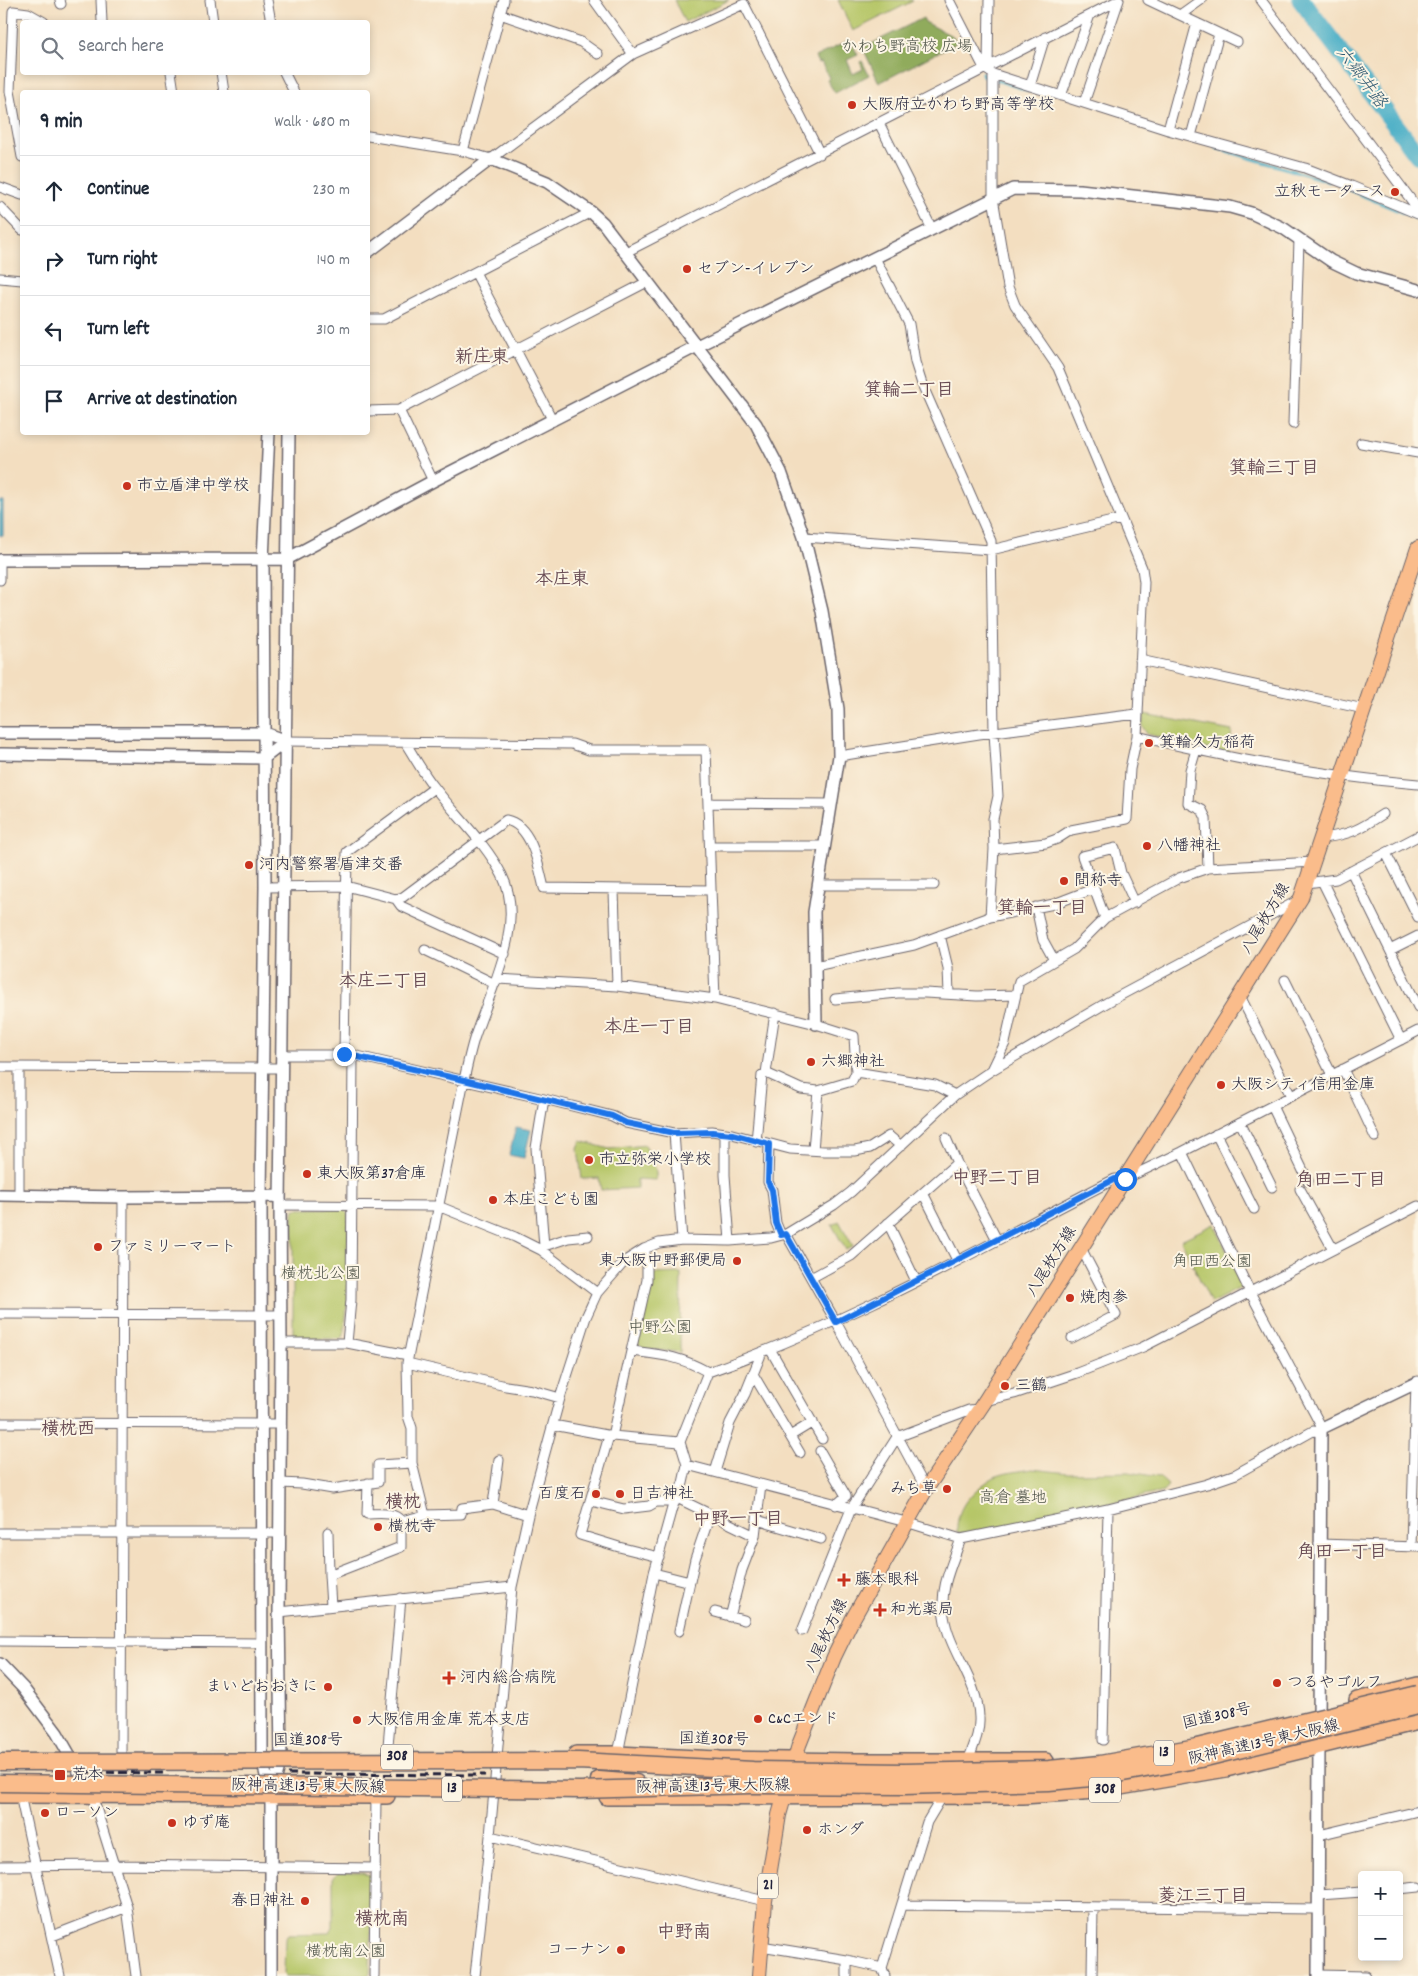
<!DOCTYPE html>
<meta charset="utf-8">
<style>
:root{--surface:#fff;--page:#f2f2f3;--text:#1f2937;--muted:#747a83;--line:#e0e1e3}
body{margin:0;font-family:Dekko,"Klee One",sans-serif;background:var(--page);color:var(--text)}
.controls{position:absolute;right:15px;bottom:15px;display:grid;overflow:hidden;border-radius:5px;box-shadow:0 2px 8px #0003}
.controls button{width:45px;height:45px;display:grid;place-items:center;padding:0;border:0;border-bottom:1px solid var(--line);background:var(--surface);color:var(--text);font:25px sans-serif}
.stop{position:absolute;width:15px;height:15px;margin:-11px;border:4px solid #1a73e8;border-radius:50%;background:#fff}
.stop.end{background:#1a73e8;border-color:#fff;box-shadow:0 1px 5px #0008}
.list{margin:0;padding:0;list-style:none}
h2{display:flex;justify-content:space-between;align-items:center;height:65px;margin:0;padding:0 20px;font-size:21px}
h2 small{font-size:16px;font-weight:400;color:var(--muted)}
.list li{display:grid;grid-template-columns:32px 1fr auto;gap:15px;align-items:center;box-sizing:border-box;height:70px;padding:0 20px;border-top:1px solid var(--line)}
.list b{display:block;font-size:19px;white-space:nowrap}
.list em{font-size:16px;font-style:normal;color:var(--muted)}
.icon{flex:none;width:28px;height:28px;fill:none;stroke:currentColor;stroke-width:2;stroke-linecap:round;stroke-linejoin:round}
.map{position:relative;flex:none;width:1418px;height:1976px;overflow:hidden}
.search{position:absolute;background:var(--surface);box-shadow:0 2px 8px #0003;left:20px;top:20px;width:350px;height:55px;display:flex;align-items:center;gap:12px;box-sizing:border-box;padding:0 18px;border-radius:5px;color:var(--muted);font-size:19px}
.panel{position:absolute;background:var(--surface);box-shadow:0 2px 8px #0003;left:20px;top:90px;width:350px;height:345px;border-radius:5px}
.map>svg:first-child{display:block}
.green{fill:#b6c668;stroke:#6c7452}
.forest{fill:#90ab5c;stroke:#59664c}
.water{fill:#46adc6;stroke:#346880}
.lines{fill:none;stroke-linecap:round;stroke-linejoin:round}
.stream{stroke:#46adc6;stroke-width:3}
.river{stroke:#46adc6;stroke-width:18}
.minor-casing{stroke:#6b646a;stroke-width:11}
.tertiary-casing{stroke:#6b646a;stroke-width:14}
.primary-casing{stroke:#6b646a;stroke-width:16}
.trunk-casing{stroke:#6b646a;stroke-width:18}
.motorway-casing{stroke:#6b646a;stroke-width:19}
.minor{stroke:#fff;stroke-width:9}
.tertiary{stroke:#fff;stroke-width:11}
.primary{stroke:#fabc8b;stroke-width:14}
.trunk{stroke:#fabc8b;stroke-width:15}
.motorway{stroke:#fabc8b;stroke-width:16}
.rail{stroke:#22223b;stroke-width:3;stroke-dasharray:8 4;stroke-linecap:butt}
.motorway-bridge-casing{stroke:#6b646a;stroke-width:19;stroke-linecap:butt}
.motorway-bridge{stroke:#fabc8b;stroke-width:16}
.route{stroke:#1a73e8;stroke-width:6}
.poi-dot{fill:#c8321e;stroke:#fcf5e5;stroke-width:2}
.labels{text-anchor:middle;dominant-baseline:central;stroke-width:4;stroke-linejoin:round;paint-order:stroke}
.shield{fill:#fcf5e5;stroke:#63616e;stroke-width:1}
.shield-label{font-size:15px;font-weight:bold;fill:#22223b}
.park-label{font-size:16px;fill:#4e5348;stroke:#fcf5e5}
.poi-label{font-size:16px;fill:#22223b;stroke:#fcf5e5;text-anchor:start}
.street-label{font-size:16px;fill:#22223b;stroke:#fcf5e5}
.water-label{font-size:18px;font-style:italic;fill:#305a73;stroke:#fcf5e5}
.neighbourhood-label{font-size:18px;font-weight:bold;fill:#694c55;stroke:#fcf5e5}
</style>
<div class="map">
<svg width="1418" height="1976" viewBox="0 0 1418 1976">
<rect width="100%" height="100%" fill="#fcf5e5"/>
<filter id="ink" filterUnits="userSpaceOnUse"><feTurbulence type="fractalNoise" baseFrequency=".02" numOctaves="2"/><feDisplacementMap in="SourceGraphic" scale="10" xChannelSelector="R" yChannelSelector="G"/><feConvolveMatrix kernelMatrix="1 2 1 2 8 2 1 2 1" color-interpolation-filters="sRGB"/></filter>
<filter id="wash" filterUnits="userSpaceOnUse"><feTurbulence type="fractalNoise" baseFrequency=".0096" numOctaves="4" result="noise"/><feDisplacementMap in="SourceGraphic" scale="20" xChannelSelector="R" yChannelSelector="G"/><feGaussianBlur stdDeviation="1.12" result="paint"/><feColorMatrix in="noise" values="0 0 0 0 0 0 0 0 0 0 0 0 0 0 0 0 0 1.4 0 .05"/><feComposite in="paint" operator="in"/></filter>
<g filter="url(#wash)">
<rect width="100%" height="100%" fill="#f3dec0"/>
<path class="green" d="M674,0H729L685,22Z
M838,0H912L913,1L853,31Z
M1144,714L1232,731L1228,754L1147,734L1142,726Z
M581,1141L609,1149L645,1145L656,1170V1180L637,1179V1188L601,1190L599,1178L582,1179L578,1149Z
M342,1208L348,1214V1298L344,1335L340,1339L296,1338L293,1335V1212L295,1209Z
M839,1221L853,1246L846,1250L832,1225Z
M1214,1224L1243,1284L1242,1287L1211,1303L1181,1240Z
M681,1273L680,1352L644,1349L637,1343L651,1274Z
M1032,1469L1068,1473L1129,1472L1159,1477L1168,1485L1163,1492L967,1534L957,1533C956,1511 966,1497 984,1484C988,1481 992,1478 997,1476C1008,1472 1020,1471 1032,1469Z
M338,1872H363L372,1877L370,1973L367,1976H286L284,1974L285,1938L288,1934L329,1933L333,1927V1878Z"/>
<path class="forest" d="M923,18L925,22L954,37L956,43L879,83L863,48Z
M850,40L858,55L847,60L853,74L863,69L860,62L862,61L869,75L835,93L827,80L829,78L821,62L818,63L815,57Z"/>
<path class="water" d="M0,501H3V535L0,536Z
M516,1127L531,1130L524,1158L509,1155Z"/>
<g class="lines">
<path class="stream" d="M982,73L983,76L1033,92
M1216,148L1328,181
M1347,189L1418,219"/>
<path class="river" d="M1301,0L1418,155"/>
</g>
</g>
<g filter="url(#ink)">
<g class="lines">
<g class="minor-casing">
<path id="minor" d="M60,0L61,4
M101,0L102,22
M210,0L213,22
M267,0L271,22
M594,0L633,54
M949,0L984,68L993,74L1168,130L1305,168L1349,185L1418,214
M1148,0L1237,42
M1261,0L1418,209
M500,14L581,42L598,54
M1180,15L1201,0
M988,66L989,0
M171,72L174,92
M221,72L224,92
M284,72L294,92
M993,74V198L1008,287L1015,305L1058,368L1142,568L1144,582L1137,736L1130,769L1127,819L1071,830L1057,839L1046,843L994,849
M1030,86L1045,37
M1061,96L1090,15
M1084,103L1119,0
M879,123L932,229
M1168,130L1197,23
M368,136L463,151L491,159L633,54L744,4L820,154
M1191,136L1219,34
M463,151L504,0
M22,157L10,91L13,11L28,13L44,22
M0,187L22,195
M0,207L22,230
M624,253L1119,0
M875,258L909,324L915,362L922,384L991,541L994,733L998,796L993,819L994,849L990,917
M475,272L553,421
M0,278L22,280
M368,319H384L591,212
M399,410L433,481
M368,411L399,410L647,282
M1293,424L1299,240
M1361,443L1418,453
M804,537L991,550L1121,519
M0,580V560
M1140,660L1364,709
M1137,736C1230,759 1323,776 1418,784
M286,741L572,744L589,750H706L715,999L816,1024L854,1036L856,1072L935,1085L955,1095
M406,744C415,758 424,775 435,788C457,817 485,842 502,875C527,925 489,992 474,1039C470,1052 467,1066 464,1080L407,1363L408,1416L412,1428V1463L425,1515
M1196,750L1190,770L1188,803L1202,810L1206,818L1208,868
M839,756L979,734L1137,714
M709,803L831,804
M1322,838C1350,835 1360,829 1383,814
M710,846H825
M1386,853L1418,917
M1351,871L1418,1007
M1322,881L1401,1040
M1307,883L1336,879L1418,836
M819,885H934
M265,887L346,886L396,899L401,906L505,954
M614,890L617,986
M396,899L403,897L506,820C532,825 539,867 544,888L710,890
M1036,907L1043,940L1054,960
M1105,918L1082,856L1115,848L1121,873L1135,903
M940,935L948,968L949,994
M425,950L495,984
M1390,950L1418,936
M815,966L914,945L990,917L1054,904L1093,889
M497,979L617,986L715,999
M1285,980L1332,1075
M1240,996L1291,1096
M835,999L898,993H925L977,996L1015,995
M344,1054L347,852L434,788
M282,1055H353L544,1099L612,1116L626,1123L674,1133L712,1131L732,1134L790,1149L824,1151H855L870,1148L889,1136L901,1146
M0,1067L282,1068
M19,1068V1195
M1343,1069L1375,1137
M992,1070L1005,1043L1019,981L1074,949L1105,918L1179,878L1208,868L1314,862
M766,1073L801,1089L818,1091L852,1081L856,1072
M1272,1106L1308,1181
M1240,1122L1272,1187
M674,1133L682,1240
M725,1133V1175L730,1241
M1216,1134L1254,1209
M946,1138L957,1163L997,1240
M756,1142L762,1075L766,1073L775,1013
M769,1144L768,1182L772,1190L776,1223L781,1235
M813,1150L818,1091
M1182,1152L1250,1292L1322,1428
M1300,1189L1333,1249
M923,1193L957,1260
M280,1205L438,1206L515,1237L541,1250L597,1293
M888,1223L916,1281
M786,1234L836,1322L926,1489
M544,1246L568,1238L588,1236
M541,1250L544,1246L536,1148L544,1099
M811,1278L851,1256L957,1163
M0,1314L281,1315
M1072,1338L1116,1315L1081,1248
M281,1343H347L408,1355
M347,1343L351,1300L353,1055
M770,1349L822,1439
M632,1351C664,1355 679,1356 708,1372
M407,1363L506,1386L532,1390L560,1398
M753,1374L800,1453
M985,1401L1014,1394L1077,1373L1143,1347L1418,1206
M0,1423L280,1424
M553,1425L612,1436L680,1442
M609,1436L580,1535L619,1547L659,1557
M612,1436L647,1280V1263L644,1249
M790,1436L813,1422
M820,1451L846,1496L836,1505
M687,1465L906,1522L961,1539L1108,1509L1207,1484L1236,1474L1313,1431L1321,1432
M715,1472L730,1423L745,1394L762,1352
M280,1483L302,1484L332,1489L378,1482V1465L412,1463
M368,1483L367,1514C378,1514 394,1511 401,1521
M677,1498L755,1536
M591,1501L624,1509L649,1506L656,1502H675
M493,1504L499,1460
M757,1520L821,1539
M328,1532L329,1575
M0,1533H279
M961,1539C952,1564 939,1589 944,1616C949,1651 978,1681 979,1717C980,1733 973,1747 968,1761
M1319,1544L1418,1547
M1411,1547L1416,1383L1418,1381
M654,1573L690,1582
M331,1606L329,1575L401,1547V1521L425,1515L461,1514L462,1508L493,1504L528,1515
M279,1612L512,1587
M715,1612L744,1620
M730,1617L742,1570L755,1536L761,1485
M679,1631L695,1559L710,1515
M802,1631L851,1509L897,1437L969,1410L979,1409
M0,1641L262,1643
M1103,1740L1108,1509
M618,1754L654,1573L672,1508L683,1483L687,1465L680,1442L708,1372C850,1323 982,1247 1115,1179H1125L1182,1152L1418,1031
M121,1757L123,1197
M387,1757L401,1598
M20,1795L60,1976
M92,1795L127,1907L136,1976
M1319,1835L1418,1811
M490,1836L765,1901
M0,1866L114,1865L375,1868
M1399,1889L1418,1887
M1319,1895L1362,1892
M902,1905L1318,1909
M52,1936L127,1907
M761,1946L847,1960L882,1968
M1318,1975L1366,1976
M374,1976L376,1796
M475,1976L490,1836L512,1587L528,1515L560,1398L586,1317L597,1293L625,1261L644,1249L659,1243L682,1240L730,1241L771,1238L786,1234L834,1205L851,1192L955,1095L992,1070L1108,1002L1297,901
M847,1976V1960
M885,1976L882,1968L927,1822L942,1797
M1092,1976L1093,1907"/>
</g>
<g class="tertiary-casing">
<path id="tertiary" d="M368,252L491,159L547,182L591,212L603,223L756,424L781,472L804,537L822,611L838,709L839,756L814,912L816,1024
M269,432L263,560L265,887L261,1196L262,1759L270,1792
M0,560L287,559L433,481L697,346L1013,189L1080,190L1230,207L1251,213L1283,228L1331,261L1356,273L1418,290
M0,733H264L286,741
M0,754L264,758L286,741
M0,1195L123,1197L280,1196
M0,1664L23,1688L57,1733L89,1789
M1319,1724L1321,1432L1322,1428L1416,1383L1418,1384
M271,1976V1796L281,1759L279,1612L281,1343L280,1205L289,432
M1318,1976L1319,1740"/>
</g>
<g class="primary-casing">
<path id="primary" d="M759,1976L765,1901L779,1815L799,1745L834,1657L852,1620L926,1489L985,1401L1301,898L1418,548"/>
</g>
<g class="trunk-casing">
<path id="trunk" d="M1357,1700L1418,1685
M576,1754H618L717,1759L856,1761H1046
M0,1795L387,1796
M607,1797L1023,1796L1097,1791L1226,1769L1418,1722"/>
</g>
<g class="motorway-casing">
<path id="motorway" d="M691,1762L717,1759
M599,1780L636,1783
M695,1791L735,1797"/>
</g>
<use href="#minor" class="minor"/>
<use href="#tertiary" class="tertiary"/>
<use href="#primary" class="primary"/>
<use href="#trunk" class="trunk"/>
<use href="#motorway" class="motorway"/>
<path class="rail" d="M83,1772L165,1773
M1099,1773L1147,1766L1214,1751
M288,1774L485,1775
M846,1775L1022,1773L1083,1768L1145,1758L1203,1746L1418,1696
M0,1778L69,1779"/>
<g class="motorway-bridge-casing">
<path id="motorway-bridge" d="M0,1762L578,1761L753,1770L904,1772L1049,1769L1100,1764L1197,1747L1418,1694
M0,1783L580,1790L751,1785L904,1786L1049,1782L1101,1777L1201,1759L1418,1706"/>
</g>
<use href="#motorway-bridge" class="motorway-bridge"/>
</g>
</g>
<g class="lines" filter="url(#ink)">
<path class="route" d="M344,1054L464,1080L612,1116L626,1123L674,1133L712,1132L732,1134L769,1144L768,1182L772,1190L776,1223L781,1235L786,1234L836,1322L1115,1179H1125"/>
</g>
<g class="poi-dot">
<circle cx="852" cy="105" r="5"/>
<circle cx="1395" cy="192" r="5"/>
<circle cx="687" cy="269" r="5"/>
<circle cx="127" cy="486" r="5"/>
<circle cx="1149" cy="743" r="5"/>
<circle cx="1147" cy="846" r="5"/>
<circle cx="249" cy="865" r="5"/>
<circle cx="1064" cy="881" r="5"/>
<circle cx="811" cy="1062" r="5"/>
<circle cx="1221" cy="1085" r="5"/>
<circle cx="589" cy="1160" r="5"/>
<circle cx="307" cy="1174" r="5"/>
<circle cx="493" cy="1200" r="5"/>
<circle cx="98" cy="1247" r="5"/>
<circle cx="737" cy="1261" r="5"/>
<circle cx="1070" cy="1298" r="5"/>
<circle cx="1005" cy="1386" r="5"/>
<circle cx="947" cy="1489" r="5"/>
<circle cx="596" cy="1494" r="5"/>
<circle cx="620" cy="1494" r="5"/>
<circle cx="378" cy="1527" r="5"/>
<path d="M841.5 1572.5h5v5h5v5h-5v5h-5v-5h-5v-5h5z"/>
<path d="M877.5 1602.5h5v5h5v5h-5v5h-5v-5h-5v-5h5z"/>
<path d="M446.5 1670.5h5v5h5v5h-5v5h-5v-5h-5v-5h5z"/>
<circle cx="1277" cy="1683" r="5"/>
<circle cx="328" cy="1687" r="5"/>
<circle cx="758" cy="1719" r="5"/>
<circle cx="357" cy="1720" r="5"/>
<rect x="54" y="1769" width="12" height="12" rx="2.5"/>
<circle cx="45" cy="1813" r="5"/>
<circle cx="172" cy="1823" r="5"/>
<circle cx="807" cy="1830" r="5"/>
<circle cx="305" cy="1901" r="5"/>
<circle cx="621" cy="1950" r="5"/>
</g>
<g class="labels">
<g class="shield">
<rect x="1154" y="1740.5" width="20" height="25" rx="4"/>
<rect x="381" y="1744.5" width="32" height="25" rx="4"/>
<rect x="442" y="1776.5" width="20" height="25" rx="4"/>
<rect x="1089" y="1777.5" width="32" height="25" rx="4"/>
<rect x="758" y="1873.5" width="20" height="25" rx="4"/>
</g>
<g class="shield-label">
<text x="1164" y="1753">13</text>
<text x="397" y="1757">308</text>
<text x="452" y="1789">13</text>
<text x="1105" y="1790">308</text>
<text x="768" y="1886">21</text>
</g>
<g class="park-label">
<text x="907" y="47">かわち野高校 広場</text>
<text x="1212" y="1262">角田西公園</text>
<text x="321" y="1274">横枕北公園</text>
<text x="660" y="1328">中野公園</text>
<text x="1013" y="1498">高倉 墓地</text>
<text x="346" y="1952">横枕南公園</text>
</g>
<g class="poi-label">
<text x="862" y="105">大阪府立かわち野高等学校</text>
<text x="1385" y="192" text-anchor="end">立秋モータース</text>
<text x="697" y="269">セブン-イレブン</text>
<text x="137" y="486">市立盾津中学校</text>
<text x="1159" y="743">箕輪久方稲荷</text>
<text x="1157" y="846">八幡神社</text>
<text x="259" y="865">河内警察署盾津交番</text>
<text x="1074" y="881">間称寺</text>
<text x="821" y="1062">六郷神社</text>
<text x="1231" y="1085">大阪シティ信用金庫</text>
<text x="599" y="1160">市立弥栄小学校</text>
<text x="317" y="1174">東大阪第37倉庫</text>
<text x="503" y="1200">本庄こども園</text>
<text x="108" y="1247">ファミリーマート</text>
<text x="727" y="1261" text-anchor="end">東大阪中野郵便局</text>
<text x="1080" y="1298">焼肉参</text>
<text x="1015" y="1386">三鶴</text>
<text x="937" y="1489" text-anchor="end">みち草</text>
<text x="586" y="1494" text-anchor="end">百度石</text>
<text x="630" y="1494">日吉神社</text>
<text x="388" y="1527">横枕寺</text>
<text x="855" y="1580">藤本眼科</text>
<text x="890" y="1610">和光薬局</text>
<text x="460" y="1678">河内総合病院</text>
<text x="1287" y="1683">つるやゴルフ</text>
<text x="318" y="1687" text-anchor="end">まいどおおきに</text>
<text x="768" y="1719">C&amp;Cエンド</text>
<text x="367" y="1720">大阪信用金庫 荒本支店</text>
<text x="71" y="1775">荒本</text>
<text x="55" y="1813">ローソン</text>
<text x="182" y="1823">ゆず庵</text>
<text x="817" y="1830">ホンダ</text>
<text x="295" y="1901" text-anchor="end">春日神社</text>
<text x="611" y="1950" text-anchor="end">コーナン</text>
</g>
<g class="street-label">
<text transform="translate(1266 919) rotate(-59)">八尾枚方線</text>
<text transform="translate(1052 1262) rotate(-58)">八尾枚方線</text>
<text transform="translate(827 1636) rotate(-65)">八尾枚方線</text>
<text transform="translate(1217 1717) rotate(-13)">国道308号</text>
<text transform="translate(714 1740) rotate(1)">国道308号</text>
<text transform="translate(308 1741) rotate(-1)">国道308号</text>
<text transform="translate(1264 1743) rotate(-13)">阪神高速13号東大阪線</text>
<text transform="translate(308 1787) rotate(1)">阪神高速13号東大阪線</text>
<text transform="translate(713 1787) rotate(-1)">阪神高速13号東大阪線</text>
</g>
<g class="water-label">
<text transform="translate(1360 78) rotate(53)">六郷井路</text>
</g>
<g class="neighbourhood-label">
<text x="482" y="358">新庄東</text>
<text x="909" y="391">箕輪二丁目</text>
<text x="1274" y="469">箕輪三丁目</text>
<text x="562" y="580">本庄東</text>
<text x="1042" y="909">箕輪一丁目</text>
<text x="384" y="982">本庄二丁目</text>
<text x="649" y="1028">本庄一丁目</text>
<text x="997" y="1179">中野二丁目</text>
<text x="1341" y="1181">角田二丁目</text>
<text x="68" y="1430">横枕西</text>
<text x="403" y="1503">横枕</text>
<text x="738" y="1520">中野一丁目</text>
<text x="1342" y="1553">角田一丁目</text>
<text x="1203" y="1897">菱江三丁目</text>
<text x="382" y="1920">横枕南</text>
<text x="684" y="1933">中野南</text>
</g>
</g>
</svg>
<div class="controls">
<button>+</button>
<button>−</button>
</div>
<div class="stop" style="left:1125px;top:1179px"></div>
<div class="stop end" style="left:344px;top:1054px"></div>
<div class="search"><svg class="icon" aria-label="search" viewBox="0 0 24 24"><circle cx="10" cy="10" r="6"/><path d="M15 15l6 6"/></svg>Search here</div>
<section class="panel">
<h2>9 min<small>Walk · 680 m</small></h2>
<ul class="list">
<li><svg class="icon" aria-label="ahead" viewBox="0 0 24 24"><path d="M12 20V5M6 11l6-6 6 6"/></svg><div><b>Continue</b></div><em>230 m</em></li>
<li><svg class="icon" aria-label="right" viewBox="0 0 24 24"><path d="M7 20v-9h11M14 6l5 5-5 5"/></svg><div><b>Turn right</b></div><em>140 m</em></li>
<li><svg class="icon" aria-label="left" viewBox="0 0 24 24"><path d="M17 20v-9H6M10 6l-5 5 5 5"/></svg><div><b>Turn left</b></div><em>310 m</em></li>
<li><svg class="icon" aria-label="arrive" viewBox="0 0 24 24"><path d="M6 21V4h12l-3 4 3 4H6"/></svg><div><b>Arrive at destination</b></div></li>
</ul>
</section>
</div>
